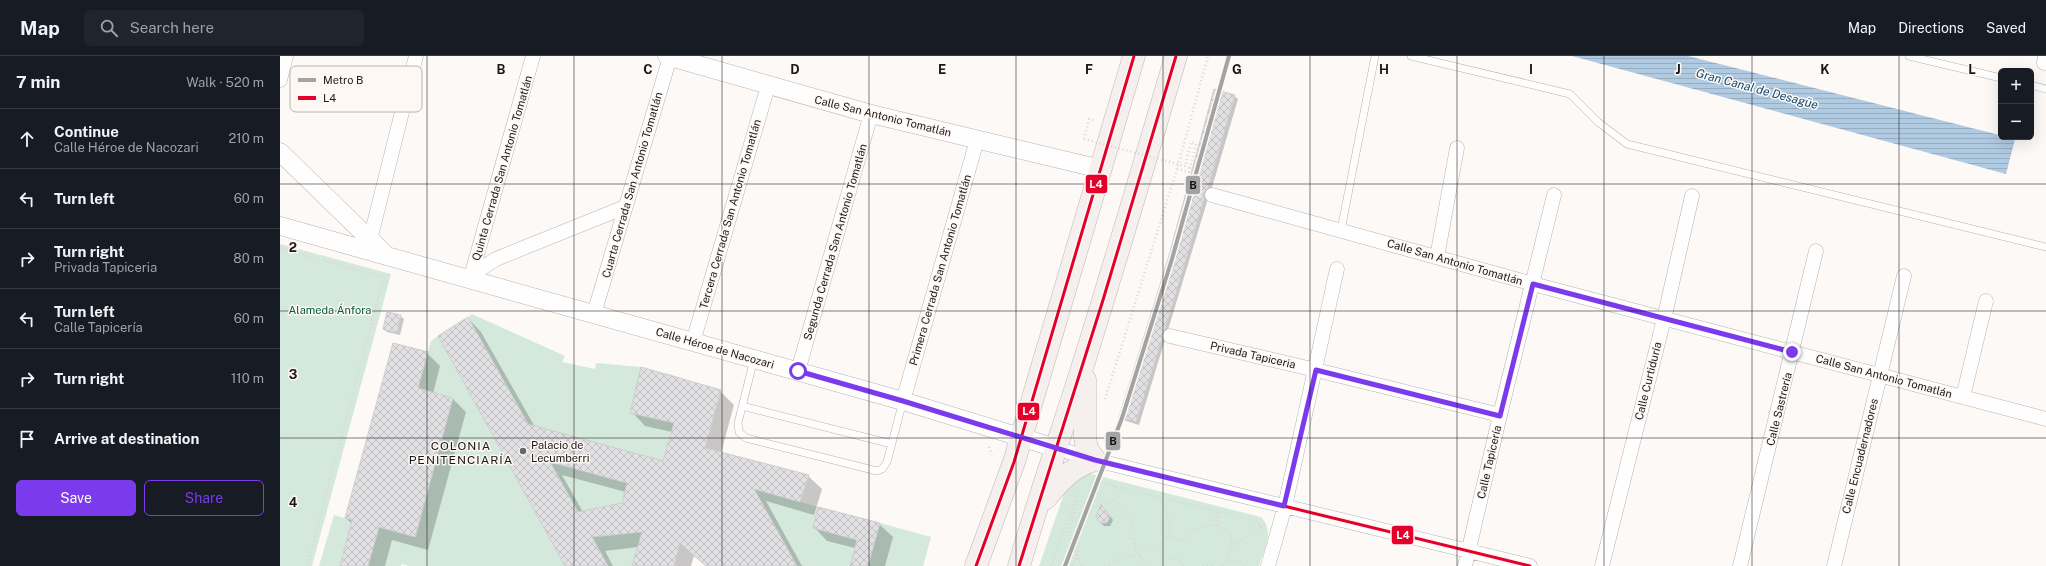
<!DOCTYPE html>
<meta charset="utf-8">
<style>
:root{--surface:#171b24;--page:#20242c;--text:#f1f3f6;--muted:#9ea1a6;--line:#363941;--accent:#7c3aed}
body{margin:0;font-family:"Public Sans",sans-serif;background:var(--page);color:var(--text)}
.controls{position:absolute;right:12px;top:12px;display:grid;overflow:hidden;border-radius:6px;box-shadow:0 4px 16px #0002}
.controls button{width:36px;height:36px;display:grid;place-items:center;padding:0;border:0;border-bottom:1px solid var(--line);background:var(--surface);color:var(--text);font:20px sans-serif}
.stop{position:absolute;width:12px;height:12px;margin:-9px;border:3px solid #7c3aed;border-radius:50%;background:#fff}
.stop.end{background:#7c3aed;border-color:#fff;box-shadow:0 1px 4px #0008}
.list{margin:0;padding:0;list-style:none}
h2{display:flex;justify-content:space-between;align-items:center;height:52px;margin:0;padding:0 16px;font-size:17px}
h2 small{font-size:13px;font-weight:400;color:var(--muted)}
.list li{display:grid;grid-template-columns:26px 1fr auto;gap:12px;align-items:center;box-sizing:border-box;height:60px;padding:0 16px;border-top:1px solid var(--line)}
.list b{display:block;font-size:15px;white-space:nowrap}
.list p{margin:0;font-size:13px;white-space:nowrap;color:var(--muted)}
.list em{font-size:13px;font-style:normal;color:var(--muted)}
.actions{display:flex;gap:8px;padding:12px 16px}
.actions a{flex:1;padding:9px 0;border:1px solid var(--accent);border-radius:6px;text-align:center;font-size:14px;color:var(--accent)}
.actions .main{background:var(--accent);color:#fff}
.icon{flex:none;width:22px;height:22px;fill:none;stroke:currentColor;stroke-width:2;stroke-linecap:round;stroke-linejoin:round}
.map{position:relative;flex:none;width:1766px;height:510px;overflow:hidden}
header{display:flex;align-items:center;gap:24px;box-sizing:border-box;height:56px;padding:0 20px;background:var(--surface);border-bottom:1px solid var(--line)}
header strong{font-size:19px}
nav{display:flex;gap:22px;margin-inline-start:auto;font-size:14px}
.search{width:280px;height:36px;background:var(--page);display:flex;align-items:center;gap:10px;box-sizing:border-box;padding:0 14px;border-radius:6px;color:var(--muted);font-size:15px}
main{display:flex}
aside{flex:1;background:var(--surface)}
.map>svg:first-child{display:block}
.green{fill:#d4e9dc}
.water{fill:url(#water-rules)}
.shadow{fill:#0003;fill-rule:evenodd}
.building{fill:url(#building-cross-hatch);stroke:#cecdcf;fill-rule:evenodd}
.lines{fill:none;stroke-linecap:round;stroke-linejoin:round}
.service-casing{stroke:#b6b2b0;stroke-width:8}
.minor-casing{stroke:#b6b2b0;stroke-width:15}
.tertiary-casing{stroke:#b6b2b0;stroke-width:19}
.primary-casing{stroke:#c2b5b1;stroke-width:23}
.path{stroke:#d8d7d7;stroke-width:2.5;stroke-dasharray:1 3;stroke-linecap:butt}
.service{stroke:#fffefe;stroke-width:7}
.minor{stroke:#fffefe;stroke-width:14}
.tertiary{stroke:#fffefe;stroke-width:18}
.primary{stroke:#f5efed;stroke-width:22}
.path-bridge{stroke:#d8d7d7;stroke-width:2.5;stroke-dasharray:1 3;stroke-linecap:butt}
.bus-1-casing{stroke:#fef8f5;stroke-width:6}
.bus-1{stroke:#e4002b;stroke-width:3}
.metro-1-casing{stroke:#fef8f5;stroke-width:7}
.metro-1{stroke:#a2a3a3;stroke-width:4}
.route{stroke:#7c3aed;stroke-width:5}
.grid{fill:none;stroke:#1c1715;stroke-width:1;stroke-opacity:0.55}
.poi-dot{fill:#6a6664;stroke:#fef8f5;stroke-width:1.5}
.labels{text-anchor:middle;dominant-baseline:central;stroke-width:3;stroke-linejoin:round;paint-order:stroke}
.street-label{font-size:11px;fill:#1c1715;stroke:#fef8f5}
.park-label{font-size:11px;fill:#005a3a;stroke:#fef8f5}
.poi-label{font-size:11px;fill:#1c1715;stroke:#fef8f5;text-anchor:start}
.water-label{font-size:12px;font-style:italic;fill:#0d4b75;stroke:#fef8f5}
.neighbourhood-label{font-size:12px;letter-spacing:1px;fill:#1c1715;stroke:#fef8f5}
.key{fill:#fef8f5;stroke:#bab4b2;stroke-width:1}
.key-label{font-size:11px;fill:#1c1715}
.grid-label{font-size:13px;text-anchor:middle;font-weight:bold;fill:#1c1715;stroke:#fef8f5;stroke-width:3;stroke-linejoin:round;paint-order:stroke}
.line-badge{stroke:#fef8f5;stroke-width:1.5}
.badge-label{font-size:11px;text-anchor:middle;font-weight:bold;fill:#fff}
.pale-badge-label{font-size:11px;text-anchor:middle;font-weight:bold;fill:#111}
</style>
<header>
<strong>Map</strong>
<div class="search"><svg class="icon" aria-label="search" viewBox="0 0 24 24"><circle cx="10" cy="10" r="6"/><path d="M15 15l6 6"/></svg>Search here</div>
<nav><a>Map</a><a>Directions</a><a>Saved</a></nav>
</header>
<main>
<aside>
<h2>7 min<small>Walk · 520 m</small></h2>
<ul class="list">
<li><svg class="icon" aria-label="ahead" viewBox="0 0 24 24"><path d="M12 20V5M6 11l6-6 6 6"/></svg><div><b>Continue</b><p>Calle Héroe de Nacozari</p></div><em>210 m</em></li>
<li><svg class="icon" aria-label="left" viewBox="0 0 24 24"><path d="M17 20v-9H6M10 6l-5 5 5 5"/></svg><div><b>Turn left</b></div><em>60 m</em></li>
<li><svg class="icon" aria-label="right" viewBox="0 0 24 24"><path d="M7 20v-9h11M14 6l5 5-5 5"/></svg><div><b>Turn right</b><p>Privada Tapiceria</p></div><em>80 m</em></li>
<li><svg class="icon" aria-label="left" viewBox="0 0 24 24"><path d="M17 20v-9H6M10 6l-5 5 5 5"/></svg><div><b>Turn left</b><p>Calle Tapicería</p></div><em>60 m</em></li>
<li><svg class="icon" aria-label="right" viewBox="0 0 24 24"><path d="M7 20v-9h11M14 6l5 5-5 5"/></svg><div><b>Turn right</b></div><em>110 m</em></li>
<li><svg class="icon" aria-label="arrive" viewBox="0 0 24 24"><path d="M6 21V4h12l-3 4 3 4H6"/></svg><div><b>Arrive at destination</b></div></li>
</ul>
<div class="actions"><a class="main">Save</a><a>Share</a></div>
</aside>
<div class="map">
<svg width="1766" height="510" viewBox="0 0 1766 510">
<defs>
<pattern id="water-rules" width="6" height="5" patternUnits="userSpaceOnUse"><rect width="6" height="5" fill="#b0cae1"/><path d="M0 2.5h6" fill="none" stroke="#97adc0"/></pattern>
<pattern id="building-cross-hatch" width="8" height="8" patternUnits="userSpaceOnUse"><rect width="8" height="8" fill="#e1e0e2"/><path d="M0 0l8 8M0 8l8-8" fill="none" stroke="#c0bfc1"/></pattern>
</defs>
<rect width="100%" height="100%" fill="#fcf9f7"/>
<path class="green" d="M0,188L111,218L32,510H0Z
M192,258L285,300L282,306L315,313L316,307L361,311L376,362L386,317L407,324L352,510H328L188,261Z
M158,280L285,510H129L122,508L121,510H88L99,471L136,481L173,342L138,332L151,285Z
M807,417L981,461C995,475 984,493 979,510H759L787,429Z
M474,433L538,451L533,472L577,483L570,510H517Z
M54,459L72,464L60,510H39Z
M600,467L651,481L643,510H588Z"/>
<path class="water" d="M1292,0H1408L1735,83L1726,118Z"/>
<path class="shadow" d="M954,40L958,43L931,135L927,140V146L859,369L843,364L840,360Z
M120,260L124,263L120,279L107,276L104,273Z
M188,262L201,276L255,371L383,407L392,376L365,370L352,356L440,335L454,349L441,397L528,420L542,433L534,459L486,445L522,510H426L414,500L411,510H353L358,491L325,495L333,510H286ZM282,419L346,436L343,448L303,456Z
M147,297L160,310L153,338L173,343L186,356L148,494L112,484L105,510H61L72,468L66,462Z
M825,453L833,464L830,470H824L821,467Z
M599,468L613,481L605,510H571L575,492L547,485L534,471Z"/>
<path class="building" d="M934,33L955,39L928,132L924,136V143L905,207L885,273L882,278V283L856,366L839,361L888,203Z
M107,256L121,259L117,277L103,273Z
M188,261L248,368L383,405L394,367L350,357L361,311L441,334L425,392L529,419L520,446L474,433L517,510H426L400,487L394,510H352L362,476L312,481L328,510H285L158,280ZM270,406L347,427L342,447L298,456Z
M113,287L148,296L138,332L173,342L135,481L99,471L88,510H60L72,464L65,462Z
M821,448L830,460L827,467H820L816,461Z
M538,451L600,467L588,510H570L577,484L533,472Z"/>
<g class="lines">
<g class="service-casing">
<path id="service" d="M1131,0L1290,38L1318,66L1347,88L1766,191
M1629,0L1721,22
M1751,29L1766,33
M1061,174L1095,0
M474,303L458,367L459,376L466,382L597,415L602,413L607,406L623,345
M462,350L612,388"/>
</g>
<g class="minor-casing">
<path id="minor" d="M1764,7L1765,0
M0,24L6,0
M932,139L1253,228L1766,363
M90,184L136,0
M1157,201L1177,92
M190,223L202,212L216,203L345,151
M190,224L253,0
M314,258L390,1
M890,280L1036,314L1220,359
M413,286L488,30
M518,315L591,58
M1683,341L1706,245
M623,345L697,84
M776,392L815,404L1250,510
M988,510L1005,450L1057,213
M1185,510L1220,359L1274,139
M1322,510L1384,263L1412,140
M1460,510L1536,195
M1554,510L1624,220"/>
</g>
<g class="tertiary-casing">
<path id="tertiary" d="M387,0L591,58L821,113
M0,96L105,198
M0,170L623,345L776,392"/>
</g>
<g class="primary-casing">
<path id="primary" d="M765,443C780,425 791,411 815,404L807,393L805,381V324
M696,510L734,406L854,0
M739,510C757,448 778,387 798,325C832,217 864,109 896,0"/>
</g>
<path class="path" d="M804,83L809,63L814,64L813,66
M897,113L909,116L916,88L911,86L905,110
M0,193L104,221L27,510
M825,343L897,113L928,0
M709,391L712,399
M813,425L836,431L833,444L844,451L852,463L855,494L867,510
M836,431L975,464L981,470L982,474
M880,441L889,463L890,479L877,492L883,502L897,503L905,510
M936,469L937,454
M890,479L899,484L904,483L911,476L927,469H936L944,473L950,479L953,488L945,507
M855,487L865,493L877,492
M953,488L973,478L980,470
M771,510L797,439
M792,510L797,500L789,476L799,434
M802,510L797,500L800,477L806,460L815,449L833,444
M829,510C840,502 847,498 860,501
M923,510H935
M942,510C949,503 957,503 964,510"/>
<use href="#service" class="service"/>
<use href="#minor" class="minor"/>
<use href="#tertiary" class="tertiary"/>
<use href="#primary" class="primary"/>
<path class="path-bridge" d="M804,83L905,110L936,125"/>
<g class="bus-1-casing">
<path id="bus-1" d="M742,382L815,404L1250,510
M696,510L734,406L854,0
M739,510L823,244L896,0"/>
</g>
<use href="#bus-1" class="bus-1"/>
<g class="metro-1-casing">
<path id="metro-1" d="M785,510L842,362L892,203L949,0"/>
</g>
<use href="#metro-1" class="metro-1"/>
</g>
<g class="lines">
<path class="route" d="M518,315L623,345L815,404L1004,450L1036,314L1220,360L1253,228L1512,296"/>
</g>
<path class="grid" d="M147,0V510M294,0V510M442,0V510M589,0V510M736,0V510M883,0V510M1030,0V510M1177,0V510M1324,0V510M1472,0V510M1619,0V510M0,128H1766M0,255H1766M0,382H1766"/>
<circle class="poi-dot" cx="243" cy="395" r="4"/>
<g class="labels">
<g class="street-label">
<text transform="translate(603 60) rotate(14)">Calle San Antonio Tomatlán</text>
<text transform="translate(222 112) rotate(-74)">Quinta Cerrada San Antonio Tomatlán</text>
<text transform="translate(352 129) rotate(-74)">Cuarta Cerrada San Antonio Tomatlán</text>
<text transform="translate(450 158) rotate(-74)">Tercera Cerrada San Antonio Tomatlán</text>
<text transform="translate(555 186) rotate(-74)">Segunda Cerrada San Antonio Tomatlán</text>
<text transform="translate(1175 206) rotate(16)">Calle San Antonio Tomatlán</text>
<text transform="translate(660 214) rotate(-74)">Primera Cerrada San Antonio Tomatlán</text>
<text transform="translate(435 292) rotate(16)">Calle Héroe de Nacozari</text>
<text transform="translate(973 299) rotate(13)">Privada Tapiceria</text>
<text transform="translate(1604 320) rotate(15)">Calle San Antonio Tomatlán</text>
<text transform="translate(1368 325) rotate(-76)">Calle Curtiduría</text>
<text transform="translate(1499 353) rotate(-76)">Calle Sastrería</text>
<text transform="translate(1580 400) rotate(-76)">Calle Encuadernadores</text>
<text transform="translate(1209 406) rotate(-77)">Calle Tapicería</text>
</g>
<g class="park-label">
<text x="50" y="254">Alameda Ánfora</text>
</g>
<g class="poi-label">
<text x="251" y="389">Palacio de<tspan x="251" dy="13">Lecumberri</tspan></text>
</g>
<g class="water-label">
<text transform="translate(1477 33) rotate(15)">Gran Canal de Desagüe</text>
</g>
<g class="neighbourhood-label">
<text x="181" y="390">COLONIA<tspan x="181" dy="14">PENITENCIARÍA</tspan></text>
</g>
</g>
<rect x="10" y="10" width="132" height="46" rx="6" class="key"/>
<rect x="18" y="22" width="18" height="4" fill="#a2a3a3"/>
<rect x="18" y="40" width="18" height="4" fill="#e4002b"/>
<g class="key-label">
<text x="43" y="28">Metro B</text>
<text x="43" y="46">L4</text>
</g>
<g class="grid-label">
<text x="221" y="18">B</text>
<text x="368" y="18">C</text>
<text x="515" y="18">D</text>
<text x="662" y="18">E</text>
<text x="809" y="18">F</text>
<text x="957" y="18">G</text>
<text x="1104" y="18">H</text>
<text x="1251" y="18">I</text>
<text x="1398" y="18">J</text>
<text x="1545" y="18">K</text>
<text x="1692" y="18">L</text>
<text x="13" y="196">2</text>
<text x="13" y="323">3</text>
<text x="13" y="451">4</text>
</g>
<g class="line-badge">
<rect x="805" y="118" width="23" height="20" rx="4" fill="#e4002b"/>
<rect x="905" y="119" width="16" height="20" rx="4" fill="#a2a3a3"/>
<rect x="737" y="346" width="23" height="19" rx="4" fill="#e4002b"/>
<rect x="825" y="375" width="16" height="20" rx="4" fill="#a2a3a3"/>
<rect x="1111" y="469" width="23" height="20" rx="4" fill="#e4002b"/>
</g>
<g class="badge-label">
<text x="816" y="132">L4</text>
<text x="749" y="359">L4</text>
<text x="1123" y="483">L4</text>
</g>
<g class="pale-badge-label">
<text x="913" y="133">B</text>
<text x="833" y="389">B</text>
</g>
</svg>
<div class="controls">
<button>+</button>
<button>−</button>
</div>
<div class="stop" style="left:518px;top:315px"></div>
<div class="stop end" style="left:1512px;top:296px"></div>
</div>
</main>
